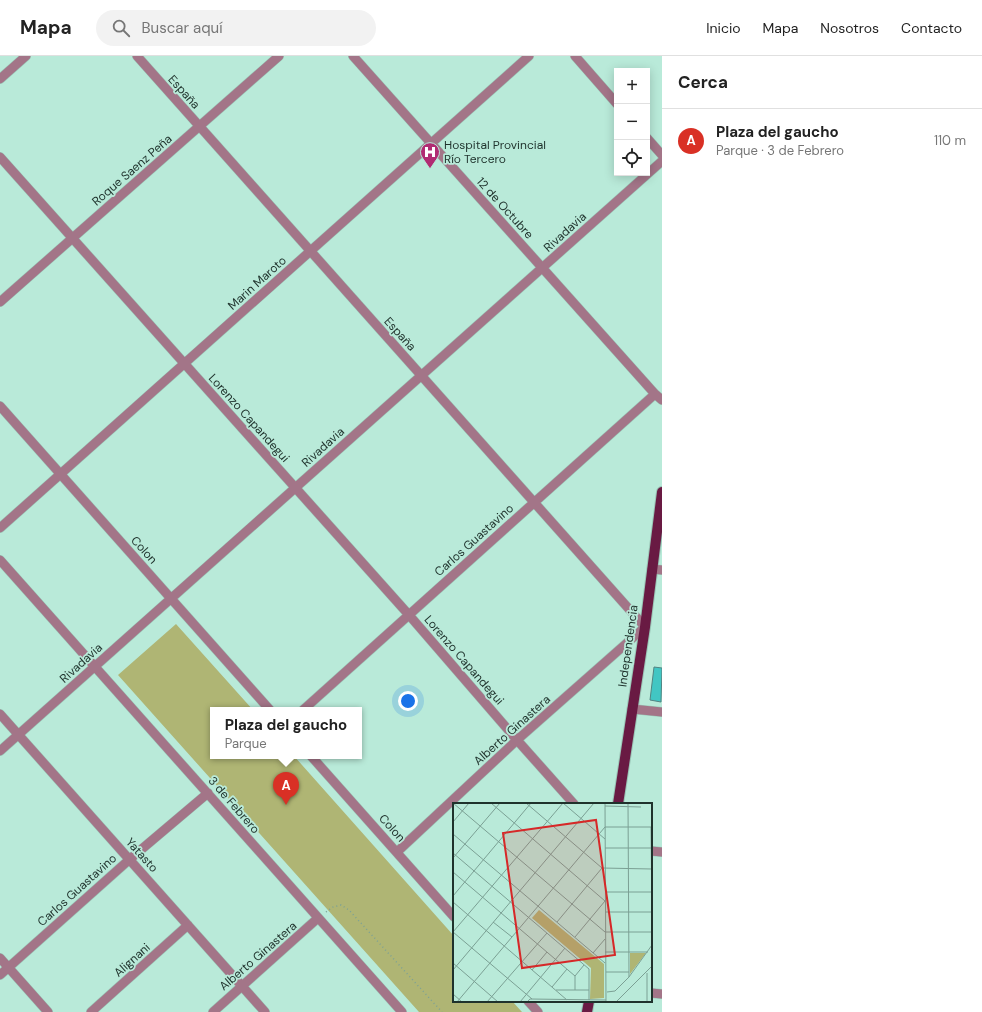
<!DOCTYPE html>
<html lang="es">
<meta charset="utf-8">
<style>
:root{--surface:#fff;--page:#f2f2f2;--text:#222;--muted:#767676;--line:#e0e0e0;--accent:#d93025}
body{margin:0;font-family:"DM Sans",sans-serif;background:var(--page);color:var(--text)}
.controls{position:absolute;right:12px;top:12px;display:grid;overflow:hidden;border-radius:0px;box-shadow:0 2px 10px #0003}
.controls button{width:36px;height:36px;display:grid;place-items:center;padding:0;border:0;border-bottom:1px solid var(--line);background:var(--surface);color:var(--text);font:20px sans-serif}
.you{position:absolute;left:408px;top:645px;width:14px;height:14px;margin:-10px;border:3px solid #fff;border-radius:50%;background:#1a73e8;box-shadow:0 0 0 6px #1a73e833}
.badge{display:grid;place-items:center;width:26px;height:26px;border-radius:50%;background:var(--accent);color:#fff;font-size:13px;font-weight:700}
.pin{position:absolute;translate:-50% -33px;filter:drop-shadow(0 1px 2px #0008)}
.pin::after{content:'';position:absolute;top:21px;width:14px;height:12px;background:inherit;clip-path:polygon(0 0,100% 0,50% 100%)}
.popup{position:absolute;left:210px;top:651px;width:152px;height:52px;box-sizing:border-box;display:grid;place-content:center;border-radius:0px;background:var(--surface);filter:drop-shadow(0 1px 3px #0005);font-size:13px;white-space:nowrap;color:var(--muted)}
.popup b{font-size:15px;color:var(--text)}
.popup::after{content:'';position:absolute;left:50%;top:100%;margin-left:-8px;border:8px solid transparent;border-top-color:var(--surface)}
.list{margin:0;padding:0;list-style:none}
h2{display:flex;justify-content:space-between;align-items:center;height:52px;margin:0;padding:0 16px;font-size:17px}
h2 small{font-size:13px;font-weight:400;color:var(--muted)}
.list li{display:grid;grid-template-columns:26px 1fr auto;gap:12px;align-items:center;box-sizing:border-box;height:64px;padding:0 16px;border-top:1px solid var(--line)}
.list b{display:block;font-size:15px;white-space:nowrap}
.list p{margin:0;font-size:13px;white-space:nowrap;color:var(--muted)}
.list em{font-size:13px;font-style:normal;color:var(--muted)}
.icon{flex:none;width:22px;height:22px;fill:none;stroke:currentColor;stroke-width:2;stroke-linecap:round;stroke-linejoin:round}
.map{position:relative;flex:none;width:662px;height:956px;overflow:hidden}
header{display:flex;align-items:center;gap:24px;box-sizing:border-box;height:56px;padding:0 20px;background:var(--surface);border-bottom:1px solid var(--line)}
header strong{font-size:19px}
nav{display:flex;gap:22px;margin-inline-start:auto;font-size:14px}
.search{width:280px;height:36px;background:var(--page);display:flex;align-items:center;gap:10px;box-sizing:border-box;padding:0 14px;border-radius:22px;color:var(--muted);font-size:15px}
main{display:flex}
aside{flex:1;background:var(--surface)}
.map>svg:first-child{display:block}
.green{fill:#afb574}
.building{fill:#42c6c3;stroke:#518482}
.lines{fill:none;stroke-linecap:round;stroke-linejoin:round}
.minor-casing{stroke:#9ac5b6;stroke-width:10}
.major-casing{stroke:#9ac5b6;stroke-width:12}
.path{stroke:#7ca195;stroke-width:1.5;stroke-dasharray:1 3;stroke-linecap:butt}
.minor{stroke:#a37588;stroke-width:9}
.major{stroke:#691a43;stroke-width:10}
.labels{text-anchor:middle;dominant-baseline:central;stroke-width:3.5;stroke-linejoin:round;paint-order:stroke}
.street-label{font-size:12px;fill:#1f322c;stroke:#b9ead9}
.poi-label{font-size:12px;fill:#1f322c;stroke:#b9ead9;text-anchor:start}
.inset-road{fill:none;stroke:#7ba094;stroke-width:1}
.view{fill:#d62828;fill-opacity:0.15;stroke:#d62828;stroke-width:2}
.inset-edge{fill:none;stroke:#1f322c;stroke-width:2}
</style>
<header>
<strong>Mapa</strong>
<div class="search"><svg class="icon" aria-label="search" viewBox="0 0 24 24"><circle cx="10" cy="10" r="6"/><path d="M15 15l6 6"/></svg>Buscar aquí</div>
<nav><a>Inicio</a><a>Mapa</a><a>Nosotros</a><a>Contacto</a></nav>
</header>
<main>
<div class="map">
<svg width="662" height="956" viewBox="0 0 662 956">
<rect width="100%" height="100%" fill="#b9ead9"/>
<path class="green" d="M176,568L253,654H213V700H294L454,880V945H512L522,956H419L118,619Z"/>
<path class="building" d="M654,611L662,612L661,646L650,644Z"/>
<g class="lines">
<g class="minor-casing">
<path id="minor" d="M137,0L645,571L517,684L397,796
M353,0L655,338
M575,0L617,48
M0,23L26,0
M647,82L662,99
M0,101L409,559L517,684L574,748
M0,246L279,0
M0,350L270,654
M0,472L529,0
M0,504L402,956
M652,513L662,514
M632,653L662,656
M303,654L655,338L662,344
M0,658L265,956
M0,695L662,105
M311,700L454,861
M651,795L662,796
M0,902L48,956
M0,919L130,803L208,737
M651,937L662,938
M528,945L538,956
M91,956L188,869
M213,956L318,862"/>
</g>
<g class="major-casing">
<path id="major" d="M618,748L645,571L662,436
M587,956L589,945"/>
</g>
<path class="path" d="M326,856L333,851L341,849L349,854L442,956"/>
<use href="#minor" class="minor"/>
<use href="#major" class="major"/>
</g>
<defs>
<g id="hospital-pin" transform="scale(1)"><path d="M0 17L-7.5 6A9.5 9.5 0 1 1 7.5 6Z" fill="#b12c73" stroke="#b9ead9"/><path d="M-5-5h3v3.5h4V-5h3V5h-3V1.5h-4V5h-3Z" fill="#fff"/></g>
</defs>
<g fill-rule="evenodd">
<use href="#hospital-pin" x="430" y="96"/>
</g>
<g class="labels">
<g class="street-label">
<text transform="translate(184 36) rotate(48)">España</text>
<text transform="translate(132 114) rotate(-41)">Roque Saenz Peña</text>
<text transform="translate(505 152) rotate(48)">12 de Octubre</text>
<text transform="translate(565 176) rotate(-42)">Rivadavia</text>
<text transform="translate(257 227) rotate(-42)">Marin Maroto</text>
<text transform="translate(400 278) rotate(48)">España</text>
<text transform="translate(249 362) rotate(48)">Lorenzo Capandegui</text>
<text transform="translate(323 391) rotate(-42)">Rivadavia</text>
<text transform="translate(474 484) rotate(-42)">Carlos Guastavino</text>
<text transform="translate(144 494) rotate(48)">Colon</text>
<text transform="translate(628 590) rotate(-82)">Independencia</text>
<text transform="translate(464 604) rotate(49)">Lorenzo Capandegui</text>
<text transform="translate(81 607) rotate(-42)">Rivadavia</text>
<text transform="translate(512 674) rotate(-42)">Alberto Ginastera</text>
<text transform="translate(234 749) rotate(49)">3 de Febrero</text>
<text transform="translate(392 772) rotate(48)">Colon</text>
<text transform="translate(142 799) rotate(48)">Yatasto</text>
<text transform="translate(77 834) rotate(-42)">Carlos Guastavino</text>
<text transform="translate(258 900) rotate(-41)">Alberto Ginastera</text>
<text transform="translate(132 904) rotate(-42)">Alignani</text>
</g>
<g class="poi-label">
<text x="444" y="89">Hospital Provincial<tspan x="444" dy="14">Río Tercero</tspan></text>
</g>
</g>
<g transform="translate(453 747)">
<rect width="199" height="199" fill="#b9ead9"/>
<path d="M86,107L151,161V195L137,196L138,165L79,115ZM177,150H193L177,171Z" fill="#afb574"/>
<path class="inset-road" d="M0,0L152,129H199M38,0L152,98L122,134M73,0L149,65M152,0L153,199M175,0L176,174M152,3L188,4M0,19L16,0M0,31L152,160M152,45H198M0,50L136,166V197M0,55L47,0M0,69L122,173V187M152,89H199M0,93L78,0M0,99L114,197M152,109H199M40,119L59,134M104,119L149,65L199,66M0,129L110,0L152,36M0,129L79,196M152,149H195M140,150L152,136M0,160L45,199M0,167L141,0M79,167L94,149M153,169H176M194,170V199M122,173L131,162M99,184L114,166M103,187H136M154,189L162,188L176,174L199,142M0,191L9,199M4,199L152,24H198L199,115M34,199L94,130M67,199L112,145M74,199L77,196L153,197M163,199L199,163"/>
<path class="view" d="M143,17L162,152L69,165L50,30Z"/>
<rect width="199" height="199" class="inset-edge"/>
</g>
</svg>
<div class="controls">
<button>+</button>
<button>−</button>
<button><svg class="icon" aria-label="locate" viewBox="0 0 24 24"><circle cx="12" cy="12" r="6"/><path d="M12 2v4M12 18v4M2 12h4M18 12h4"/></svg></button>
</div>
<div class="you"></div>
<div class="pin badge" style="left:286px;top:749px">A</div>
<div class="popup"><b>Plaza del gaucho</b>Parque</div>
</div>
<aside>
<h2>Cerca<small></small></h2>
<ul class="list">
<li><span class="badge">A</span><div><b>Plaza del gaucho</b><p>Parque · 3 de Febrero</p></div><em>110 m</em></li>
</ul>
</aside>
</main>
